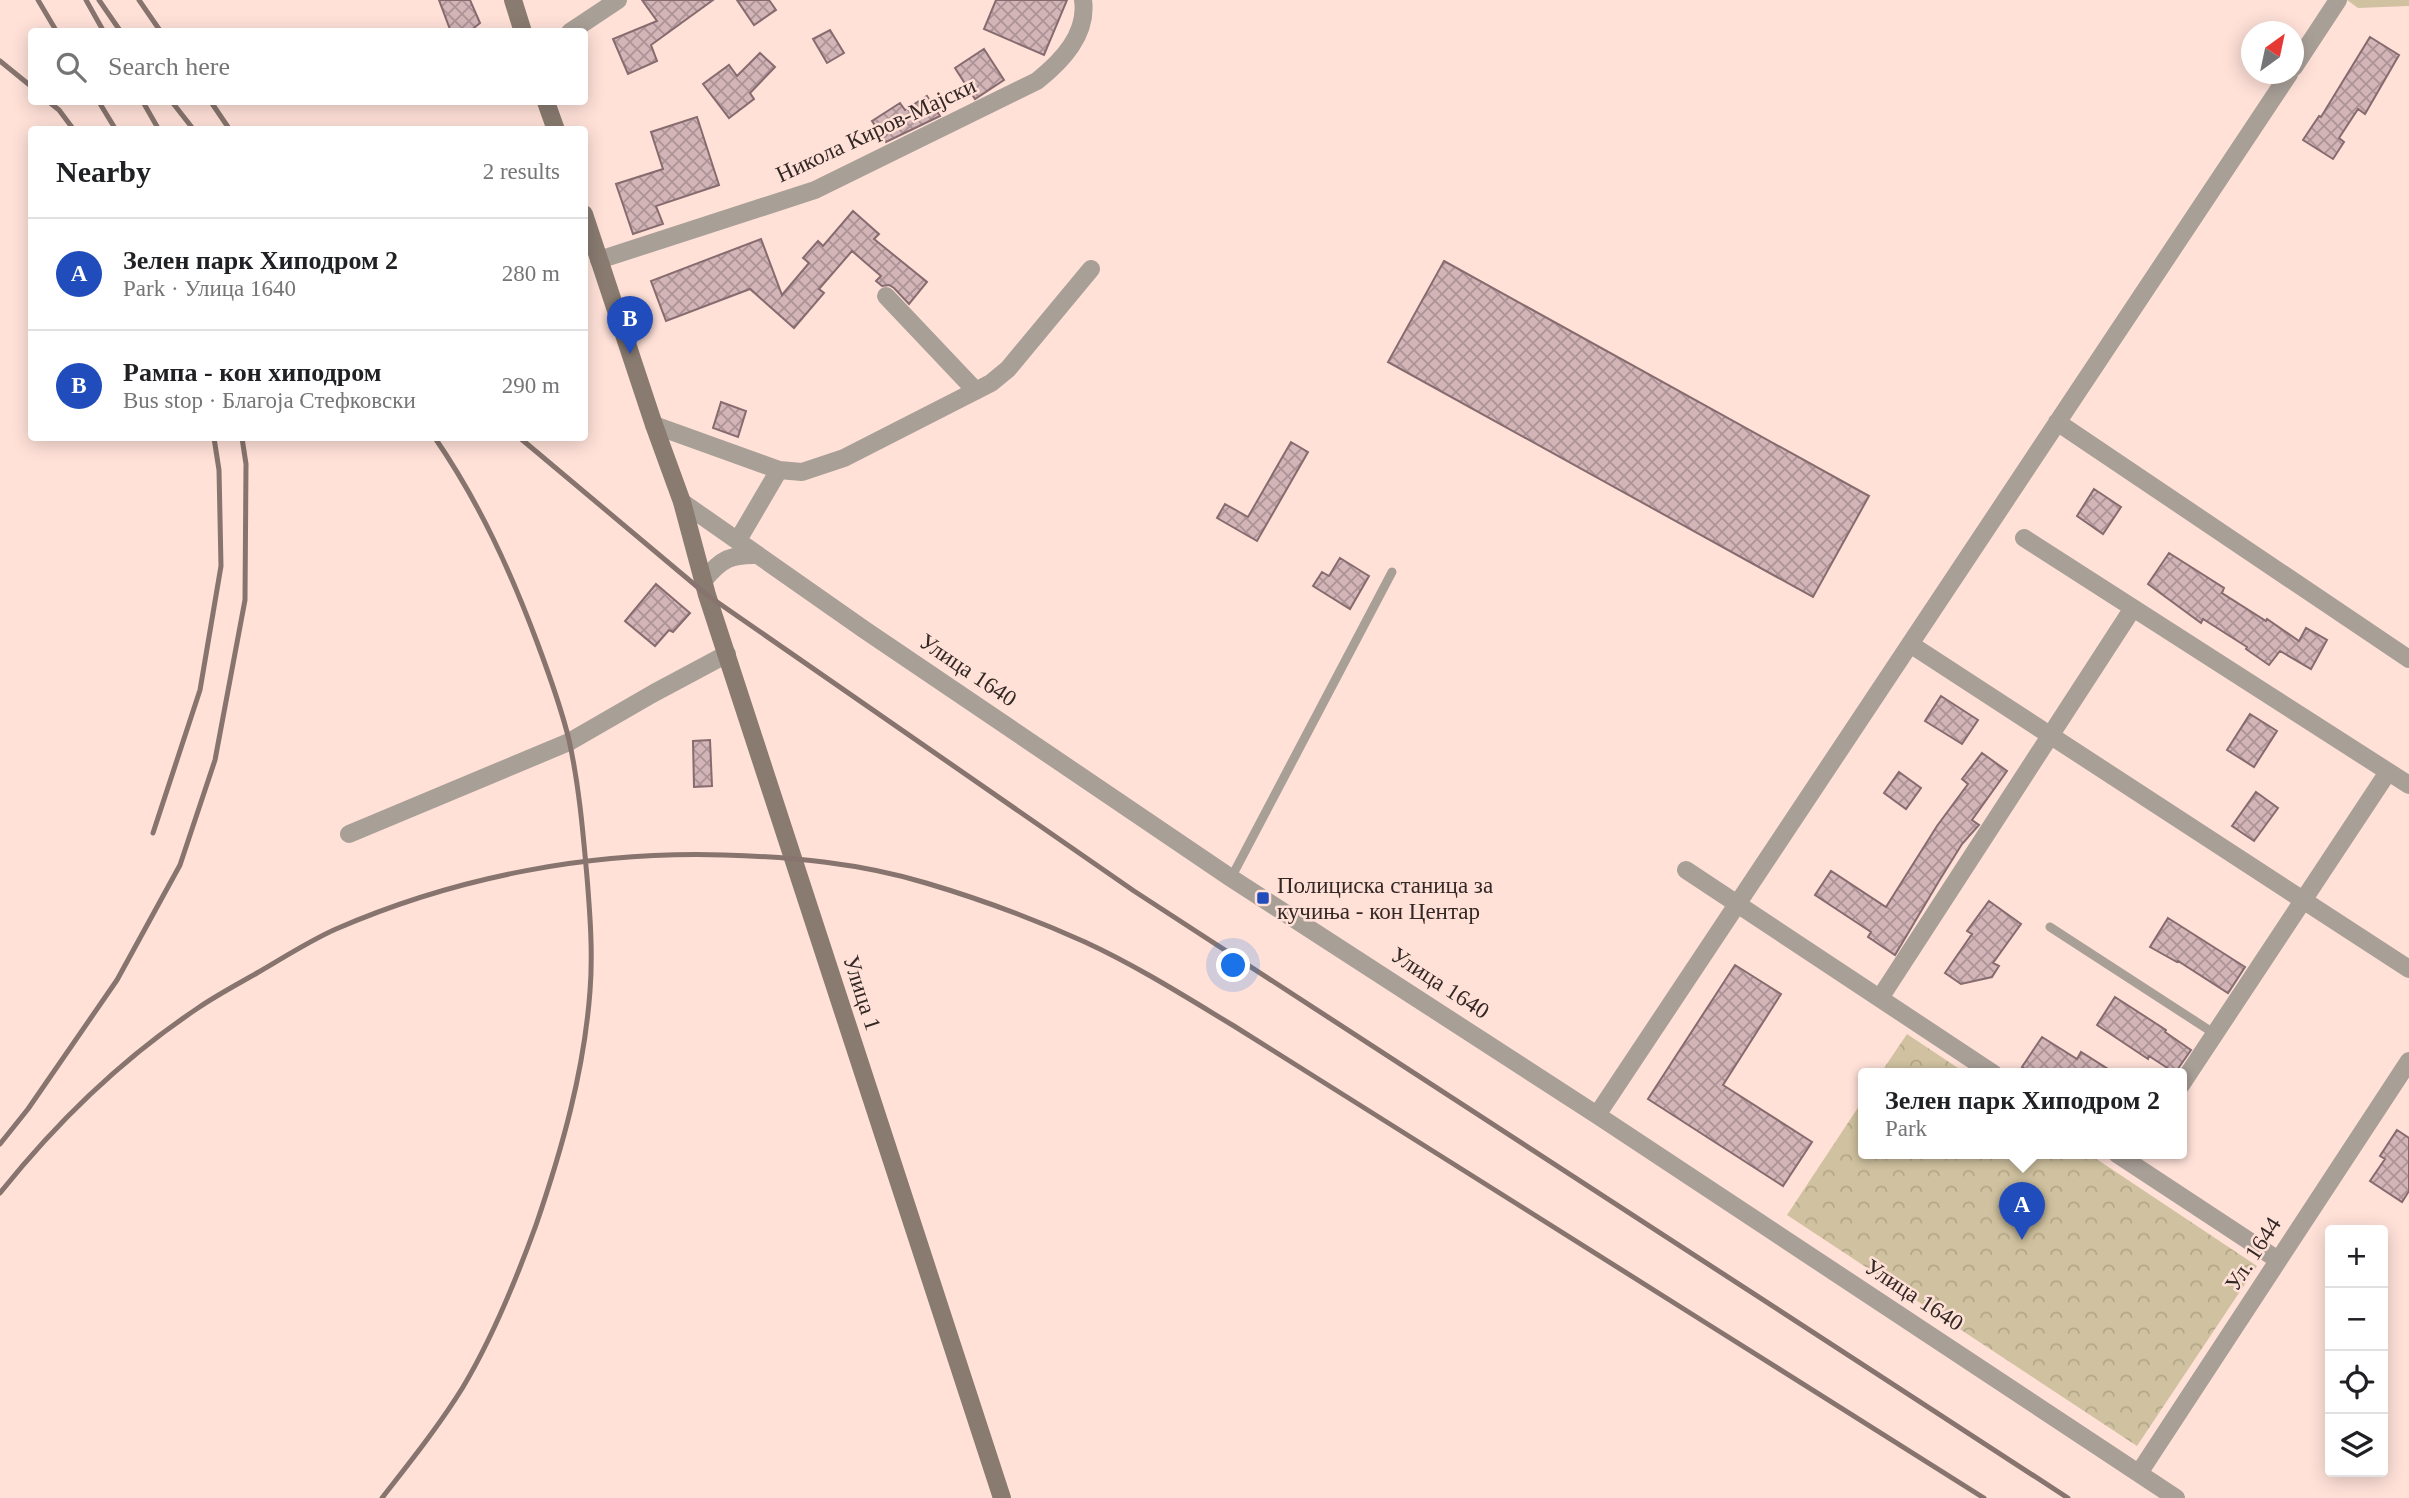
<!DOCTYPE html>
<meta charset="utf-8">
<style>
:root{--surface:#fff;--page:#f6f6f6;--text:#202124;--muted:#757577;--line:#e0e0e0;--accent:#204dbb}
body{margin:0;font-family:"Times New Roman",serif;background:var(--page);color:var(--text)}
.controls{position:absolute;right:21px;bottom:21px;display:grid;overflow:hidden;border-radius:7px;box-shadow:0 4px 18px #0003}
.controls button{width:63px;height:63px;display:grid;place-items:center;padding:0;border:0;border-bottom:2px solid var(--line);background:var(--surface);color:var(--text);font:35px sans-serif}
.compass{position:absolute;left:2241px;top:21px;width:63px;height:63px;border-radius:50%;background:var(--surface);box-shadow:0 4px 18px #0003;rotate:33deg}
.you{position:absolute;left:1234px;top:966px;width:24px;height:24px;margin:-18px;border:5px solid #fff;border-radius:50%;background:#1a73e8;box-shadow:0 0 0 10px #1a73e833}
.badge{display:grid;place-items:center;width:46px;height:46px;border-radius:50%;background:var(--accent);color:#fff;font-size:23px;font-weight:700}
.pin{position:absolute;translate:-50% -58px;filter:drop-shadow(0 2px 4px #0008)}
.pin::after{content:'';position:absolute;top:37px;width:24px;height:21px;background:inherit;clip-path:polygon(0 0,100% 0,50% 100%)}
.popup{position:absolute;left:1858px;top:1068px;width:329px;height:91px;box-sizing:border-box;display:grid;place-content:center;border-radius:7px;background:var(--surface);filter:drop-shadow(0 2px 5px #0005);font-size:23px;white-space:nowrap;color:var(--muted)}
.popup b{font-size:26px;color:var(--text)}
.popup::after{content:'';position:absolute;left:50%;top:100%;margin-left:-14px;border:14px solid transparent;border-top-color:var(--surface)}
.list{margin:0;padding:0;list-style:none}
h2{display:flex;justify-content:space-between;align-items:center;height:91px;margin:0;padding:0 28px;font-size:30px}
h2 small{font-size:23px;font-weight:400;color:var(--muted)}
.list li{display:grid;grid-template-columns:46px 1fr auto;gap:21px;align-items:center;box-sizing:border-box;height:112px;padding:0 28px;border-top:2px solid var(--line)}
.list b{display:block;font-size:26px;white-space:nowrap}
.list p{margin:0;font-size:23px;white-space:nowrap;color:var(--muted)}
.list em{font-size:23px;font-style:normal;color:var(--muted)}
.icon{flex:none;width:38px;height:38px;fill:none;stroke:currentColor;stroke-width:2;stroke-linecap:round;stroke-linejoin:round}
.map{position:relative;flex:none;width:2409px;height:1498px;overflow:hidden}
.search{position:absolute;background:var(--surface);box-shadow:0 4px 18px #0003;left:28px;top:28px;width:560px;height:77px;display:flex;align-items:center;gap:18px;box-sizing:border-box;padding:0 24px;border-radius:7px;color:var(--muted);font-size:26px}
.panel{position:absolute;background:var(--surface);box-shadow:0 4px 18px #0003;left:28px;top:126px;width:560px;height:315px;border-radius:7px}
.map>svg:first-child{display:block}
.grass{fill:#d0c2a0}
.park{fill:url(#park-crowns)}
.building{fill:url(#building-cross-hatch);stroke:#866b6f;stroke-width:2}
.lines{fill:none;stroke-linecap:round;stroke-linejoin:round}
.lane{stroke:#a89f97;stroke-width:9}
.street{stroke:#a89f97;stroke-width:18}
.secondary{stroke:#897b70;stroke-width:18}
.rail{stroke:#87746e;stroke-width:5}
.poi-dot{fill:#204dbb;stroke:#ffe1d8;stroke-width:2.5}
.labels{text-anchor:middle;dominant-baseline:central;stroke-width:5;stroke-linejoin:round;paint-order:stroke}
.street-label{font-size:23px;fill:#332825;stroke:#ffe1d8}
.poi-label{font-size:23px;fill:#332825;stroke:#ffe1d8;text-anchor:start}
</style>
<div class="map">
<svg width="2409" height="1498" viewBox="0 0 2409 1498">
<defs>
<pattern id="park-crowns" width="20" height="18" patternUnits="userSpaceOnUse" patternTransform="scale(1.75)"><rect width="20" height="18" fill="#d0c2a0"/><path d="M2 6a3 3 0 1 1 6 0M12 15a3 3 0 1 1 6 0" fill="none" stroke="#b3a78a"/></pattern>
<pattern id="building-cross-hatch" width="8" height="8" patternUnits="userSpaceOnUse" patternTransform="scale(1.75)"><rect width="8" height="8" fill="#d3b5b8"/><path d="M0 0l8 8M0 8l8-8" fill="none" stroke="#ac9395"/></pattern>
</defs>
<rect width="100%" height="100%" fill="#ffe1d8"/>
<path class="grass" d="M2347,0H2409V6L2358,8Z"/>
<path class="park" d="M1907,1034L1967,1074H1880Z
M1863,1100V1154H2089L2257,1266L2137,1446L1787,1215Z"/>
<path class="building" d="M439,0H470L480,23L469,32H451Z
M642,0H713L651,45L657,61L628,74L613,39L657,21Z
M737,0H769L776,10L754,25Z
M996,0H1067L1044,55L984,29Z
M830,30L844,53L827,63L813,39Z
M2370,37L2399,55L2365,114L2358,109L2339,138L2344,142L2333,159L2303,140L2319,116L2321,117Z
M984,49L1004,80L975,99L955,68Z
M760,53L775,67L750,93L754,99L729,118L703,84L729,65L737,76Z
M927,96L940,116L886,142L872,121L900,103L905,110Z
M697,117L719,185L656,206L663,224L633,234L616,184L663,169L651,132Z
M853,211L879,234L874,239L927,282L909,304L894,288L889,285L882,286L876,281L881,276L852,251L819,289L824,293L794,328L750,289L666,321L651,281L761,239L782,295L809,263L803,258L818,241L823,246Z
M1444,261L1869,496L1813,597L1388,362Z
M721,402L746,411L738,437L713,428Z
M1291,442L1308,452L1257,541L1217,518L1225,504L1248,517Z
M2094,489L2121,507L2103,534L2077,516Z
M2169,553L2224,588L2222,593L2266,621L2267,619L2299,641L2306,628L2327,640L2311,669L2280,651L2269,665L2246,649L2247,647L2203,619L2201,623L2148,584Z
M1340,558L1369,576L1350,609L1313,586L1322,572L1329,576Z
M656,584L690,613L673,632L669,630L655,646L625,621Z
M1941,696L1978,720L1962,744L1925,721Z
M2250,714L2277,731L2254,767L2227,750Z
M710,740L712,786L694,787L693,741Z
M1982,753L2007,771L1972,820L1979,825L1962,844L1939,881L1895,955L1868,937L1871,932L1815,895L1831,871L1886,907L1937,826L1968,784L1962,779Z
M1899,772L1921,788L1906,809L1884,793Z
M2256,792L2278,808L2254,841L2232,826Z
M1989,901L2021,924L1993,963L1999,966L1992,977L1961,984L1945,973L1972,934L1967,931Z
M2168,918L2245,967L2228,993L2178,961L2177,962L2150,947Z
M1735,965L1781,994L1723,1085L1812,1142L1783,1186L1648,1099Z
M2115,997L2166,1030L2165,1032L2191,1050L2175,1073L2149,1056L2148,1059L2097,1025Z
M2042,1037L2077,1059L2081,1052L2116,1074H2033L2022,1067Z
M2397,1130L2409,1138V1191L2402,1202L2370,1181L2385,1159L2380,1156Z"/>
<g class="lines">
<path class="lane" d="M1231,878L1392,572
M2050,927L2215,1034"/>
<path class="street" d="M570,32L618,0
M2294,67L2338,0
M599,260L815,190L1037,81C1062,61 1088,34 1083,0
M886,296L976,391
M2057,422L2409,659
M654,425L779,470L802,472L844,458L991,383L1008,369L1091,269
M682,502L865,630L1231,878L1597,1115L2176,1498
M2024,538L2409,785
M738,540L779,470
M704,580C721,559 731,554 758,555
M1910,644L2409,969
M349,834L569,742L654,693L727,654
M1686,870L1994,1074
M1880,998L2133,608
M2181,1085L2388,772
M1597,1115L2289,74
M2117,1154L2278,1260
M2139,1473L2409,1061"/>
<path class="secondary" d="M513,0L523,32
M546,102L556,130
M584,214L654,425L682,502L707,595L1002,1498"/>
<path class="rail" d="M38,0L57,32
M86,0L104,32
M99,0L121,32
M139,0L161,32
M0,61L32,87
M49,102L59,110L74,130
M99,102L116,130
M143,102L159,130
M172,102L194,130
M211,102L230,130
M520,438L707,595L1134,891L2068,1498
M153,833L200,690L221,566L219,470L214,438
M0,1144L28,1109L117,980L180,865L215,760L245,600L246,464L242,438
M0,1193C56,1123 123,1058 198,1008C217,995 238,984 257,973C283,958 309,941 336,929C458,876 592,851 724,855C792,857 860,863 926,883C980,899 1034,919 1085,942C1137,966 1186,997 1234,1026C1301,1068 1369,1111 1436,1153C1619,1268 1801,1383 1984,1498
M382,1498C410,1462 439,1426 463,1387C493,1337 516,1280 536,1225C562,1149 584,1072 590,991C593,953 590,914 587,877C583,832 579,785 569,740C561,707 549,674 537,642C510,570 479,502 435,438"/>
</g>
<rect class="poi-dot" x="1256" y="891" width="14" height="14" rx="3.5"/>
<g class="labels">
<g class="street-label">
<text transform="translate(876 130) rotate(-25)">Никола Киров-Мајски</text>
<text transform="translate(968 670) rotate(34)">Улица 1640</text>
<text transform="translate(1440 983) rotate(33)">Улица 1640</text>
<text transform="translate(862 993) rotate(72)">Улица 1</text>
<text transform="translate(2253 1254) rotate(-57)">Ул. 1644</text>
<text transform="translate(1914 1295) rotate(33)">Улица 1640</text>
</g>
<g class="poi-label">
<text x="1277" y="885">Полициска станица за<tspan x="1277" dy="26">кучиња - кон Центар</tspan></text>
</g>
</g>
</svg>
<div class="controls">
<button>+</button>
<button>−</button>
<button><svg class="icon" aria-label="locate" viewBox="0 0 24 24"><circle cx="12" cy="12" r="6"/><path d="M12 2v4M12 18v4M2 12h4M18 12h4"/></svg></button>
<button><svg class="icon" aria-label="layers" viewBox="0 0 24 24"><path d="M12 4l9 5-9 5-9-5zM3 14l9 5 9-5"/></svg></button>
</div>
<svg class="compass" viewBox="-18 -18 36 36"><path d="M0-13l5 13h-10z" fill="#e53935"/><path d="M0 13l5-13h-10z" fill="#757577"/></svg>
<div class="you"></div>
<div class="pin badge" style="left:2022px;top:1240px">A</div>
<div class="popup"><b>Зелен парк Хиподром 2</b>Park</div>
<div class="pin badge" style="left:630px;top:354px">B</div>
<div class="search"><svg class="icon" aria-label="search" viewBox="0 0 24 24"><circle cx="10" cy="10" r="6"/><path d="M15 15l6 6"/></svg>Search here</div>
<section class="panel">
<h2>Nearby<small>2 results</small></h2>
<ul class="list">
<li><span class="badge">A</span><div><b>Зелен парк Хиподром 2</b><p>Park · Улица 1640</p></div><em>280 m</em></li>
<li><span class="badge">B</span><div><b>Рампа - кон хиподром</b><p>Bus stop · Благоја Стефковски</p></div><em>290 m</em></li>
</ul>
</section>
</div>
